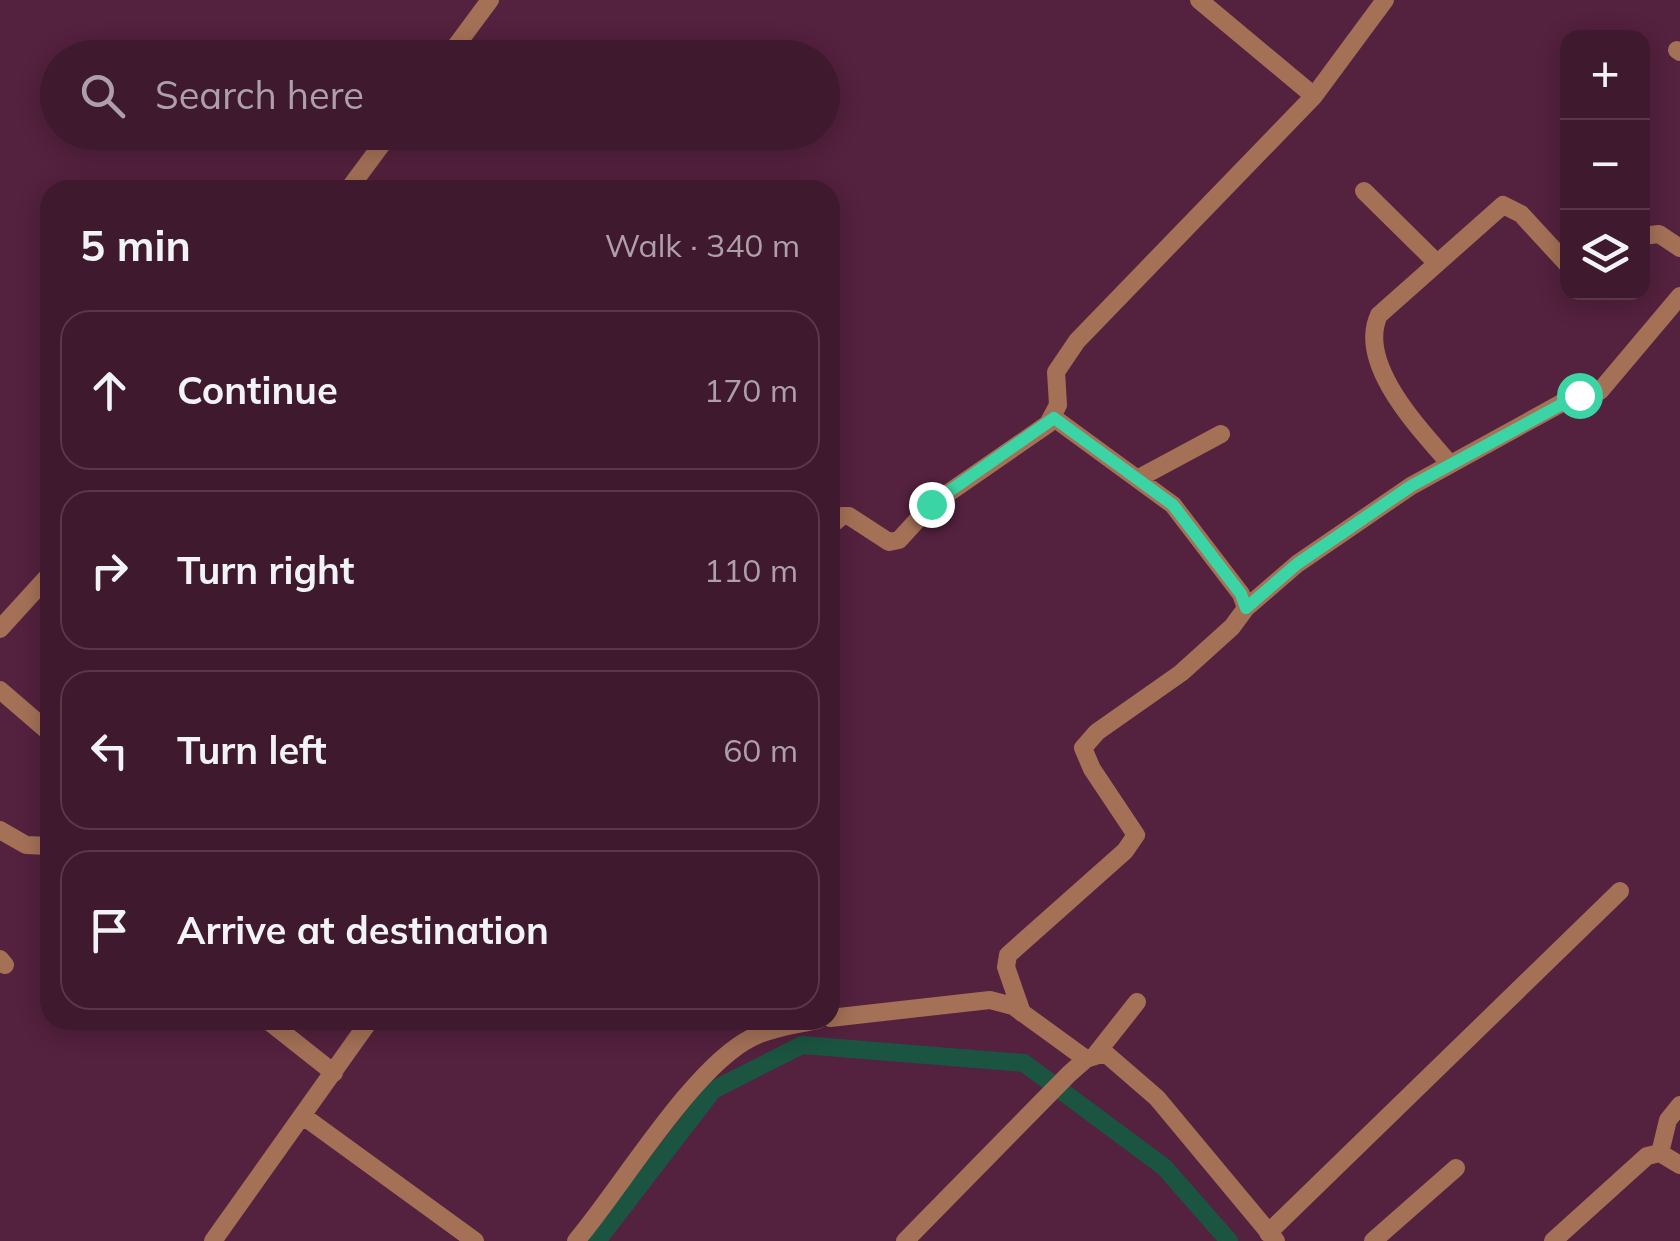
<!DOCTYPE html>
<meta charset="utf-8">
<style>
:root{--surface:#3f192e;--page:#4a263a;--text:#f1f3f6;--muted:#ada0aa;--line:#58384a}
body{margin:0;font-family:Mulish,sans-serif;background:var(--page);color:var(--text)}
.controls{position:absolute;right:30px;top:30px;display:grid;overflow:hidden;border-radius:20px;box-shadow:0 5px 25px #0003}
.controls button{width:90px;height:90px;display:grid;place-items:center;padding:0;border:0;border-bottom:2px solid var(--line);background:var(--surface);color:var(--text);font:50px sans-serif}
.stop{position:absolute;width:30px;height:30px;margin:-22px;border:8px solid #3bd4a4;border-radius:50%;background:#fff}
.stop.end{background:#3bd4a4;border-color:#fff;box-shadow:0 2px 10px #0008}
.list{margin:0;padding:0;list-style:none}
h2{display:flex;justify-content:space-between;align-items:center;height:130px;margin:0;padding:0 40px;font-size:42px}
h2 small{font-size:32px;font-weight:400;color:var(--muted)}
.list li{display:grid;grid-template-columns:65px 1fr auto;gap:30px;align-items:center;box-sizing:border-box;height:160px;margin:0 20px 20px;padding:0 20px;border:2px solid var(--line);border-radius:30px}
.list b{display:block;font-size:38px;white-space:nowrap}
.list em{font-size:32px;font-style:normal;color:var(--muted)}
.icon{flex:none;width:55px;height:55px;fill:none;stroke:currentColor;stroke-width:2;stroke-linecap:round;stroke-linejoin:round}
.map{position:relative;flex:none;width:1680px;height:1241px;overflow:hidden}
.search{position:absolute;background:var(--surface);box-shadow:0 5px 25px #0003;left:40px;top:40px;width:800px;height:110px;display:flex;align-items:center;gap:25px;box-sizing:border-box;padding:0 35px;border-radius:55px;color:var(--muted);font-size:38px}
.panel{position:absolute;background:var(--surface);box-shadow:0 5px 25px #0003;left:40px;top:180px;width:800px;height:850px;border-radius:30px}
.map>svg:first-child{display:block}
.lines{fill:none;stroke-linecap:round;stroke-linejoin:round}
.canal{stroke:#1b5441;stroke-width:18}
.minor{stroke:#a47157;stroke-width:18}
.route{stroke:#3bd4a4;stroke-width:12}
</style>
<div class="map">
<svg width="1680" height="1241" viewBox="0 0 1680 1241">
<rect width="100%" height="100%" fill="#54213e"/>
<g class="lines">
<path class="canal" d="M597,1241L713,1090L802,1045L1024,1063L1164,1167L1229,1241"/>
<path class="minor" d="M1199,0L1314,96
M1677,50L1680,52
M447,58L490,0
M348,190L391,132
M1364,191L1437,263
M1642,236L1659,234L1680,248
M1450,464C1421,430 1356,364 1379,315L1503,205L1521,214L1568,265
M1139,478L1221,434
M830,526L842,516H849L889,542L899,540L931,505L1048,424L1058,405L1056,372L1077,341L1314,96L1385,0
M1246,608L1297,564L1411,486L1569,399L1600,391L1680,296
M0,629L50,574
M0,690L50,733
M0,830L26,845L50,846
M0,959L5,965
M1022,1013L1006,967L1008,955L1125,851L1136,835L1092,769L1083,748L1097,732L1181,673L1232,627L1246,608L1241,594L1173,505L1054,418
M830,1018L990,1000L1013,1006L1086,1059
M267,1020L334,1073
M1096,1054L1137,1002
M303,1116L475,1241
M1660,1153L1668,1120L1680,1105
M1268,1233L1620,891
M213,1241L370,1020
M576,1241C621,1188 692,1068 751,1038C770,1028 796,1025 818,1020
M905,1241L1069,1074L1086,1059L1105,1053L1157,1098L1276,1241
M1373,1241L1456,1168
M1553,1241L1647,1156L1660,1153L1680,1165"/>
</g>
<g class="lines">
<path class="route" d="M931,504L1054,418L1173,505L1241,594L1246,608L1297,564L1411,486L1579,395"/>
</g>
</svg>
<div class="controls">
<button>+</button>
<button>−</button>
<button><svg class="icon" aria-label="layers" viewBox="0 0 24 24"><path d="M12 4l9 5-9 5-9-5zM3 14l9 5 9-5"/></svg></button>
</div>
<div class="stop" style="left:1579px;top:395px"></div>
<div class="stop end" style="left:931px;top:504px"></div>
<div class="search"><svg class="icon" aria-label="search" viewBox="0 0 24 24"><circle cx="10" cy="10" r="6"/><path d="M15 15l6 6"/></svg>Search here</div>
<section class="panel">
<h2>5 min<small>Walk · 340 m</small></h2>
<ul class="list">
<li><svg class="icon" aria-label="ahead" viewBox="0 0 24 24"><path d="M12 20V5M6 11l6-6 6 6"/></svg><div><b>Continue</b></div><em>170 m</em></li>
<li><svg class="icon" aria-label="right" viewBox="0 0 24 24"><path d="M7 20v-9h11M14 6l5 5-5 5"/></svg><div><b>Turn right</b></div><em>110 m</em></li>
<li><svg class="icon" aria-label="left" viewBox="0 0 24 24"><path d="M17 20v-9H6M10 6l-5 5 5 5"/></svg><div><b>Turn left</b></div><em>60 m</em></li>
<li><svg class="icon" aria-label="arrive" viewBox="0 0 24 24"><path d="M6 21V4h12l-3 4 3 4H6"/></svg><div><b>Arrive at destination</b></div></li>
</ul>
</section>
</div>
